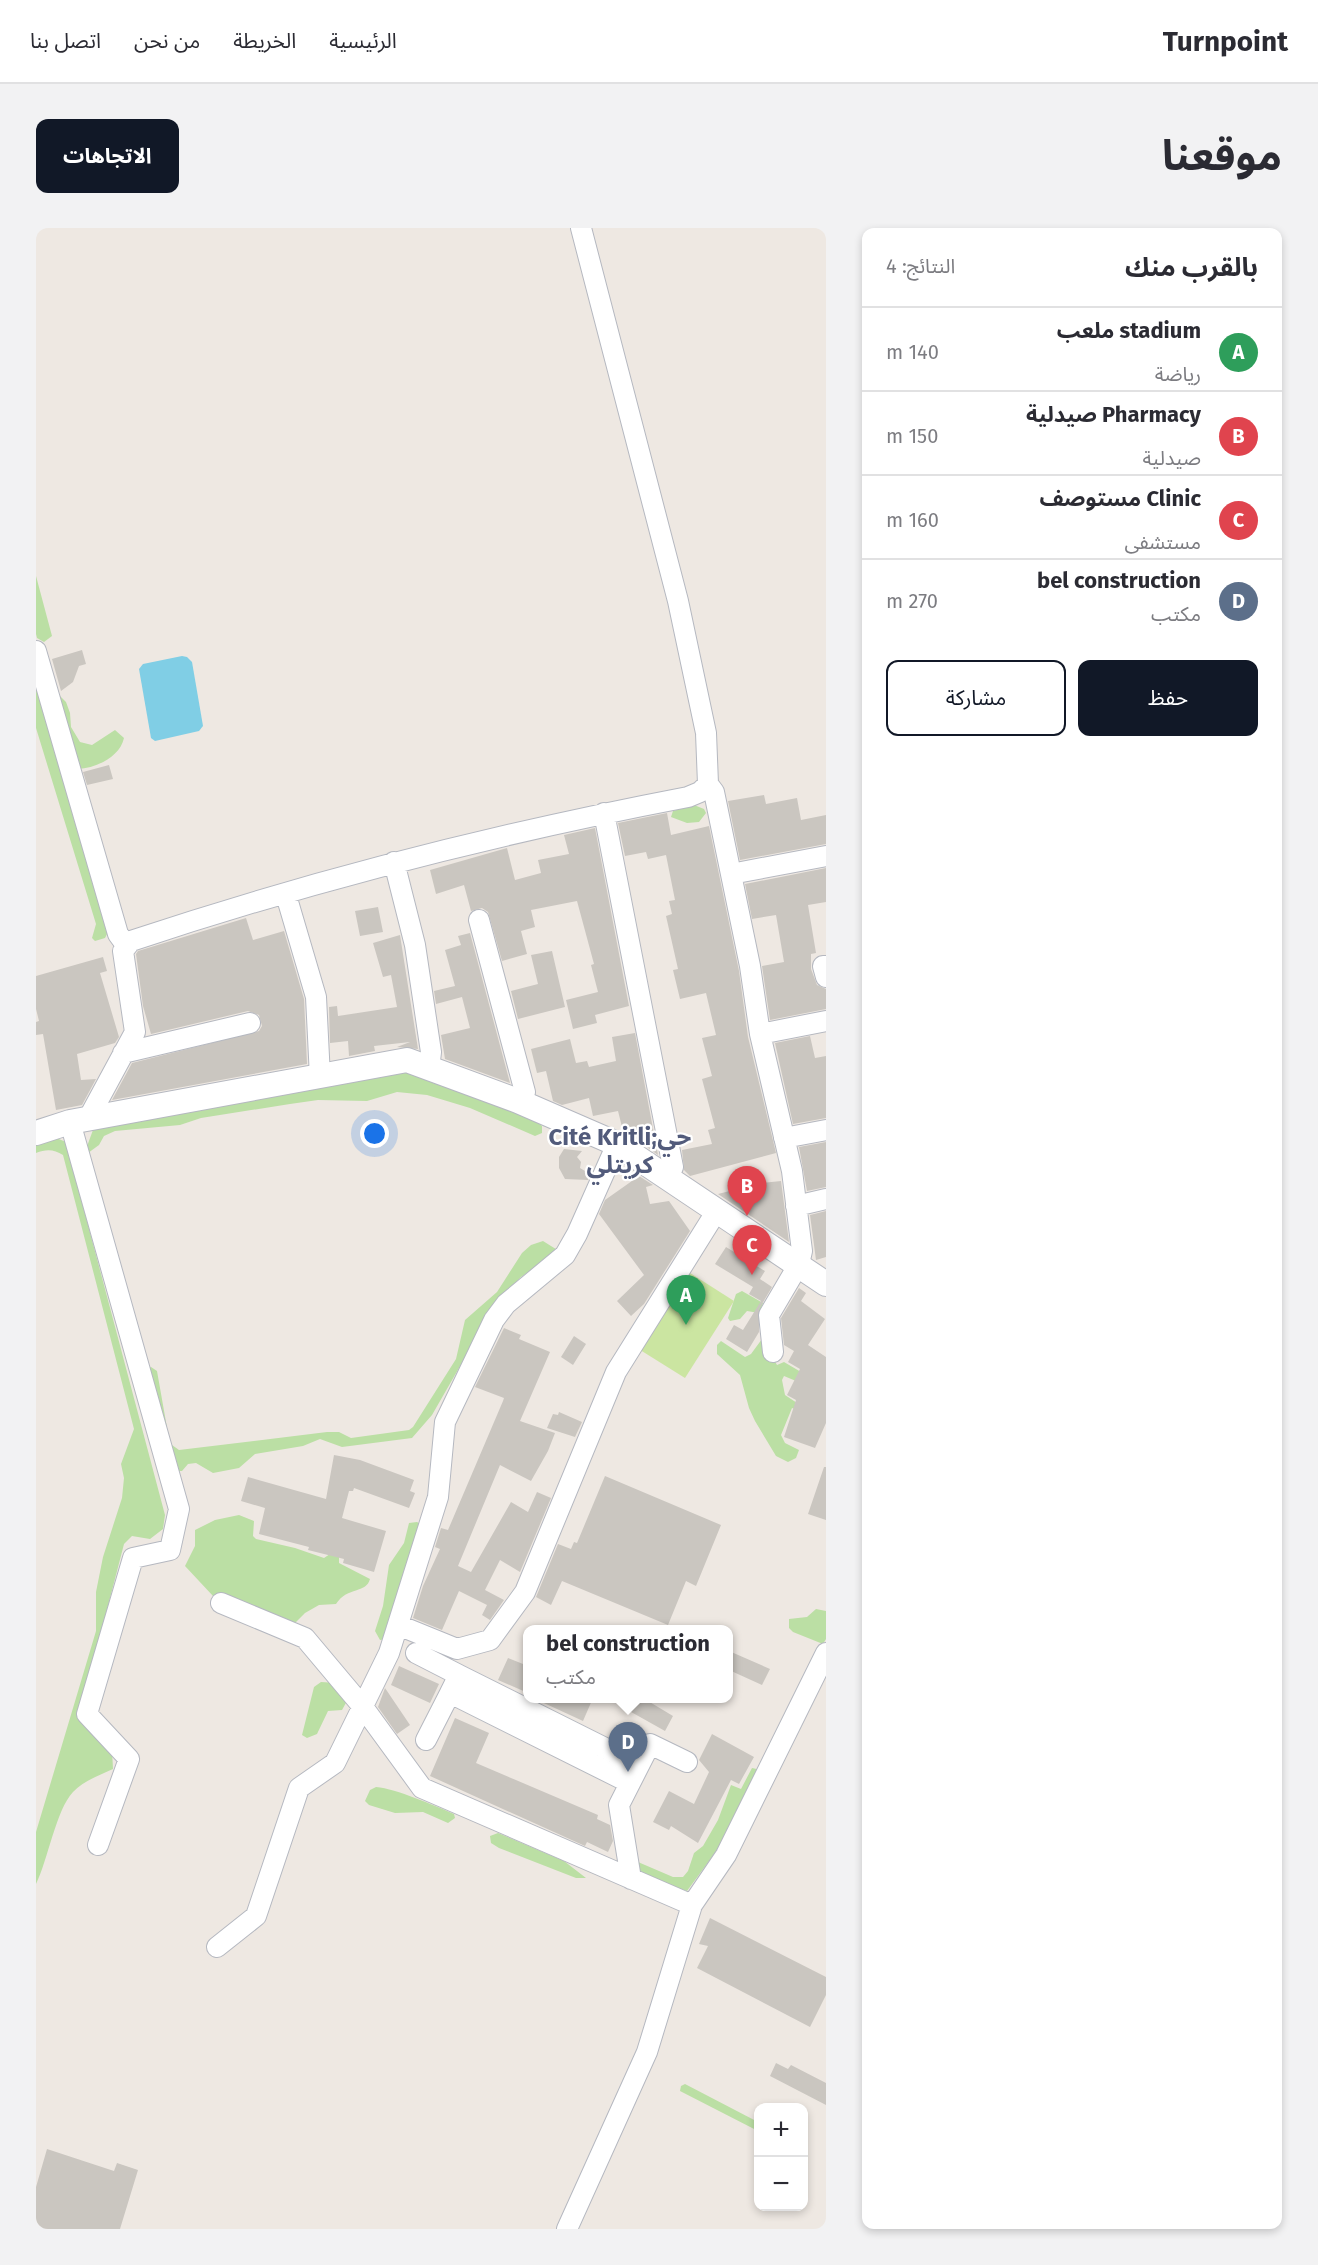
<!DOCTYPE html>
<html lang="ar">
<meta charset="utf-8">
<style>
:root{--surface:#fff;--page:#f2f2f3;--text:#2b2b33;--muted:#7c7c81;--line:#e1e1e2;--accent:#111827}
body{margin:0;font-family:"Fira Sans","Noto Sans Arabic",sans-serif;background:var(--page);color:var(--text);direction:rtl}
.controls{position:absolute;right:18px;bottom:18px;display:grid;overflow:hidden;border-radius:12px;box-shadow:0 3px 9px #0003}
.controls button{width:54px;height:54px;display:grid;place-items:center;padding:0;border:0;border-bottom:2px solid var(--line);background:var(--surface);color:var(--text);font:30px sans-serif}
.you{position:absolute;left:339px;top:906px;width:21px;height:21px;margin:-15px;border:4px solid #fff;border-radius:50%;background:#1a73e8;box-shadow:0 0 0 9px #1a73e833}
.badge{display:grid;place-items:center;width:39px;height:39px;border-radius:50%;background:var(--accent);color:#fff;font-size:20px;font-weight:700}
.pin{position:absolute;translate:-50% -50px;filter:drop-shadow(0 2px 3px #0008)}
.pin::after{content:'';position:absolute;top:32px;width:21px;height:18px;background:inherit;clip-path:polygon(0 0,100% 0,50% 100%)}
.popup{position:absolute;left:487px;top:1397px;width:210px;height:78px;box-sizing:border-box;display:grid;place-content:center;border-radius:12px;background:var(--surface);filter:drop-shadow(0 2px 4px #0005);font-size:20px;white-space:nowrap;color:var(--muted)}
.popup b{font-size:22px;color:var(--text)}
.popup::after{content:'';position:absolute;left:50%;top:100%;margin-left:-12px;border:12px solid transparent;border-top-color:var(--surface)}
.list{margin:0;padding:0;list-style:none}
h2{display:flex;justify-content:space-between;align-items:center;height:78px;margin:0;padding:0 24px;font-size:26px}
h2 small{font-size:20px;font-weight:400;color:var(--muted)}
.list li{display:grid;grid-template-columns:39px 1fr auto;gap:18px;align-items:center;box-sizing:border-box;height:84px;padding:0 24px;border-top:2px solid var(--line)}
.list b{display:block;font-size:22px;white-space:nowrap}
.list p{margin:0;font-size:20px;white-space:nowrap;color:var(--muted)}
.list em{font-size:20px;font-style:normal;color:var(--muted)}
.actions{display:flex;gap:12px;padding:18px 24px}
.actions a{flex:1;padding:14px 0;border:2px solid var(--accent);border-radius:12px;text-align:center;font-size:21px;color:var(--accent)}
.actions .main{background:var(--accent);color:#fff}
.map{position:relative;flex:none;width:790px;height:2001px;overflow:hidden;direction:ltr;border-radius:12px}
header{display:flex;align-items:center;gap:36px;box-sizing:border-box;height:84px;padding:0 30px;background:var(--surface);border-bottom:2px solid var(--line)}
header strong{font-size:28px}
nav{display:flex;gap:33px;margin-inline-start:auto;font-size:21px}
.intro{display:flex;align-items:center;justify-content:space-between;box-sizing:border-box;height:144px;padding:0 36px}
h1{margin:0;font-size:42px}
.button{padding:15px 27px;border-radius:12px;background:var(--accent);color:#fff;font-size:21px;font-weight:700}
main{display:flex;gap:36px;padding:0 36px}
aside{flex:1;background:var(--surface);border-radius:12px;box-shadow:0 3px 9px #0003}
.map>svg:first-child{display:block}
.green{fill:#bbdfa4}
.pitch{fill:#cbe5a1}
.water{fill:#80cee5}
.building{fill:#cac6c0}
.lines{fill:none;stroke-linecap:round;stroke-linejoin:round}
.minor-casing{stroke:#b5b8c0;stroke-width:22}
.tertiary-casing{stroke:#b5b8c0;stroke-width:26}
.minor{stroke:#fff;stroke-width:20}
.tertiary{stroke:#fff;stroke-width:24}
.labels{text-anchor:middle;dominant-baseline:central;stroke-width:4.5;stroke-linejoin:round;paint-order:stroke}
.district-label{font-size:24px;font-weight:bold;fill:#525b7b;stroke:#fff}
</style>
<header>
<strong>Turnpoint</strong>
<nav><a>الرئيسية</a><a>الخريطة</a><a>من نحن</a><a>اتصل بنا</a></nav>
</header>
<div class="intro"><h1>موقعنا</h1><a class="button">الاتجاهات</a></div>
<main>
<aside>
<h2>بالقرب منك<small>النتائج: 4</small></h2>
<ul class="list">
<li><span class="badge" style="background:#2e9e5b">A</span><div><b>stadium ملعب</b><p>رياضة</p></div><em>140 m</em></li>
<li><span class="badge" style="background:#e0444e">B</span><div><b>Pharmacy صيدلية</b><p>صيدلية</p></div><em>150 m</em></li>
<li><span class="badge" style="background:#e0444e">C</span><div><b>Clinic مستوصف</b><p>مستشفى</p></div><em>160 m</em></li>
<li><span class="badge" style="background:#5c6f8a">D</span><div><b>bel construction</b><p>مكتب</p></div><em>270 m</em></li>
</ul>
<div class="actions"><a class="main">حفظ</a><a>مشاركة</a></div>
</aside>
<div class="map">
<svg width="790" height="2001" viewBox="0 0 790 2001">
<rect width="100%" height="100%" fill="#eee8e2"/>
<path class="green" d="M0,348L16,408L8,414L1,410L0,406Z
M11,426L23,467L30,474L34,485L35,499L44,514L56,517L79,502L88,510C84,529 60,540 42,541Z
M0,446L74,700L69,710L59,713L56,710L60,696L0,500Z
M658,577L668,581L670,585L663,594L651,595L635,589L637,583Z
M379,843L498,891L506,898V905L499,908L434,880L391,867L361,864L331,873L282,872L254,876L165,890L144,897L79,903L68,908L63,917L52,925L50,921L57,902Z
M18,909L30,914L129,1287L127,1301L114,1311L96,1308L88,1316L44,1486L76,1522L77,1541C64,1547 47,1553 37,1564C20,1582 12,1632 0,1656V1604L60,1403V1364L67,1329L86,1270L88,1250L85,1236L98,1201L27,927C18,921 10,921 0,925V915Z
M507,1013L523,1023L485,1049L462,1072L396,1187L376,1210L306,1219L284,1211L267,1218L219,1226L203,1240L177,1245L160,1235L152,1236L146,1243H139L110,1142L115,1139L121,1143L133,1211L136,1217L143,1222L291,1204H303L315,1210L373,1202L377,1199L420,1131L429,1092L461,1064L486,1025L495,1017Z
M706,1063L727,1075L723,1085L711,1083L704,1091L694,1093L692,1090L700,1066Z
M726,1111L741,1137L748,1134L765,1144L760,1153L748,1148L746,1152L749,1167L764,1177L763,1183L756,1180L745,1207L749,1215L763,1222L760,1230L752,1234L740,1228L719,1193L713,1180L704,1147L681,1126V1117L685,1113L709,1129L715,1126Z
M203,1287L218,1293L217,1308L220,1311L259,1320L288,1330L297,1324L303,1327V1335L334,1351C330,1366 312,1358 300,1376L283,1377L269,1385L257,1397L177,1368L149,1338L159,1318V1302L179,1292Z
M381,1294L386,1297L360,1369L351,1411L344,1412L339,1403L347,1378L353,1337L368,1315L373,1295Z
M780,1381L790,1383V1411L787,1416L757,1404L753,1400V1391L771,1389Z
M285,1454L300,1455L311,1473L306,1482L292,1483L281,1506L271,1510L266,1507L278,1459Z
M716,1540L725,1542L695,1603L651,1663L615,1651L602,1643V1634L637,1649H647L652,1643L658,1625L667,1618L682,1592L695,1557L705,1561Z
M340,1559C361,1561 397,1577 418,1586L419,1590L412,1595L387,1584L359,1585L333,1577L329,1573L334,1562Z
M462,1605L528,1633L550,1650H540L463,1620L455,1615L454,1608Z
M649,1856L722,1894V1903L644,1863L645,1858Z"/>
<path class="pitch" d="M651,1043L698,1073L649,1150L601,1120Z"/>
<path class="water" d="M146,428L151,429L156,434L167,498L163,503L119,513L115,510L103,441L107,436Z"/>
<path class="building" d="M46,422L50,436L43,438L37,454L25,463L16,431Z
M73,537L77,551L51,557L47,544Z
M728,567L730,576L761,570L765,592L790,587V616L704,632L692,573Z
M631,585L635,607L673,598L703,743L712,809L740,925L654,948L648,942L646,922L676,916L672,902L679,900L666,851L676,848L666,810L680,807L670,765L644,771L637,742L642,741L630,688L636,686L633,673L639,672L630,627L612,631L610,624L589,628L582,595Z
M559,600L593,778L559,787L561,795L537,801L530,772L562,764L555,737L558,736L541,673L495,682L499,699L485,703L491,726L466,733L452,684L446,680L435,683L428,657L400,666L394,642L471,620L479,652L505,645L502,632L533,626L528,607Z
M790,640V674L772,677L780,725L775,726V741L781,757L790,761V781L734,792L726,738L748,734L740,687L716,691L709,656Z
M342,679L347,704L324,708L319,683Z
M210,690L217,712L248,703L268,771L271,836L76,872L96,835L223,803L226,798L223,787L212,783L115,806L107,778L100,726L102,723Z
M434,705L474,855L409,831L405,807L434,800L426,769L400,776L398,763L419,758L409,722L425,717L422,708Z
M364,707L382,821L361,819L374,814L338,818L339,823L313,828L312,813L294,815L293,779L301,778L302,788L361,779L355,747L347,749L337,715Z
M516,723L529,779L482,791L475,763L502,756L495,727Z
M67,729L71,743L64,745L83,809L79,815L41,826L45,852L60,851L46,877L20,882L7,806L0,807V794L3,793L0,781V748Z
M599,805L622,927L611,919L608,907L597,910L587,903L582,883L557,888L553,870L526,877L517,873L510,843L501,845L495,821L534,811L540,835L551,833L553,839L580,833L576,809Z
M774,808L779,830L790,828V890L757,896L739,815Z
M790,914V959L771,963L763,919Z
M528,921L546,923L541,929L545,934L544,940L554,946L552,952L529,951L523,940V929Z
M603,948L617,957L610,959L614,976L633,973L654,1003L608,1076L595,1088L581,1073L608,1047L563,986L569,972Z
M745,953L753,1014L682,966L725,955Z
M790,983V1029L780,1032L774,987Z
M690,1019L729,1043L724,1051L736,1059L723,1081V1104L711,1124L690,1111L698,1097L707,1102L725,1073L713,1066L717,1059L679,1036Z
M763,1060L770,1065L765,1073L789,1091L772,1117L790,1129V1195L779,1220L748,1209L760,1172L751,1167L764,1141L752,1134L758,1123L748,1117L745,1090Z
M468,1100L485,1107L483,1111L514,1124L484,1193L519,1205L512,1223L495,1253L464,1237L422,1338L435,1344L475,1274L492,1284L501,1264L515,1270L484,1344L464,1332L449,1362L468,1372L454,1392L446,1387L451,1377L423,1363L406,1402L377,1390L387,1358L404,1321L399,1319L405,1300L412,1302L467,1173L468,1170L439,1159Z
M538,1108L550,1116L537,1137L525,1129Z
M523,1184L546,1194L539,1209L511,1200L517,1186L522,1187Z
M298,1227L324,1232L378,1252L374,1263L379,1265L373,1280L318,1260L317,1263H313L306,1290L350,1303L338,1344L307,1335L308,1331L272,1322L273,1319L223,1306L229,1280L205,1273L212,1249L290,1271Z
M788,1239H790V1292L772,1286Z
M569,1248L685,1297L660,1358L650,1353L632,1397L526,1353L515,1377L500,1369L522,1316L535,1321L538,1314L541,1315Z
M693,1423L734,1441L726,1457L693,1442Z
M472,1430L492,1438V1465L462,1452Z
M363,1438L403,1456L394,1475L355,1457Z
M349,1460L374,1497L361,1506L342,1479Z
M497,1470H557L547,1493Z
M593,1470H607L637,1488L629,1503L588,1480Z
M419,1490L453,1505L440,1535L562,1587L561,1591L574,1597L577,1613L572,1624L551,1614L549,1618L394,1548Z
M676,1506L718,1529L703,1556L695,1552L662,1615L635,1598L633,1602L617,1594L633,1563L658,1576L673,1544L663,1532Z
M674,1690L790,1749V1767L774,1799L661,1740L672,1718L663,1716Z
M740,1835L752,1841L755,1837L790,1855V1877L734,1848Z
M11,1921L78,1943L81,1935L102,1942L84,2001H0V1959Z"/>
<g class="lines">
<g class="minor-casing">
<path id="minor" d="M0,423L82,706L90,717
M672,556L678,564L714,738L724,806L756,943L766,1023L763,1036L733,1087L737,1124
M568,585L637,939L631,950
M358,634L379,717L395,824L393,841
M695,646L790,628
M250,667L280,769L284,849
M443,692L489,864L485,874
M790,738H787L790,749
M724,806L790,793
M87,825L214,795
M52,891L99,804L87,723L95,713C278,652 464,605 652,569L664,564L672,556L670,505L642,373L545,0
M34,894L143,1281L134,1322L97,1330L51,1486L93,1531L62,1617
M748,910L790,902
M760,978L790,971
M185,1375L269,1410L327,1479L386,1560L656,1677
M362,1397L421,1421L454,1412L489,1364L580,1144L680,984
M380,1425L423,1447L414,1465L594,1555
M423,1447L603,1537
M390,1512L414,1465
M595,1651L583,1577L614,1516L651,1534
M181,1719L220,1688L263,1560L299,1535L353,1425L402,1269L409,1194L458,1092L470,1076L529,1027L541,1006L581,916
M531,2001L611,1824L656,1677L690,1627L790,1425"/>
</g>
<g class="tertiary-casing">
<path id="tertiary" d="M0,905L34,894L371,832L482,873L581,916L790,1056"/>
</g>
<use href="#minor" class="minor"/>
<use href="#tertiary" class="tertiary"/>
</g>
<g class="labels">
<g class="district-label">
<text x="584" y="909">Cité Kritli;حي<tspan x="584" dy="28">كريتلي</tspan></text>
</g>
</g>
</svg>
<div class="controls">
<button>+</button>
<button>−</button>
</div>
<div class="you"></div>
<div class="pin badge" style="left:650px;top:1097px;background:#2e9e5b">A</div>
<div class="pin badge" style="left:711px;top:988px;background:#e0444e">B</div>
<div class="pin badge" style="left:716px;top:1047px;background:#e0444e">C</div>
<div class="pin badge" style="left:592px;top:1544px;background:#5c6f8a">D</div>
<div class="popup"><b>bel construction</b>مكتب</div>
</div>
</main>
